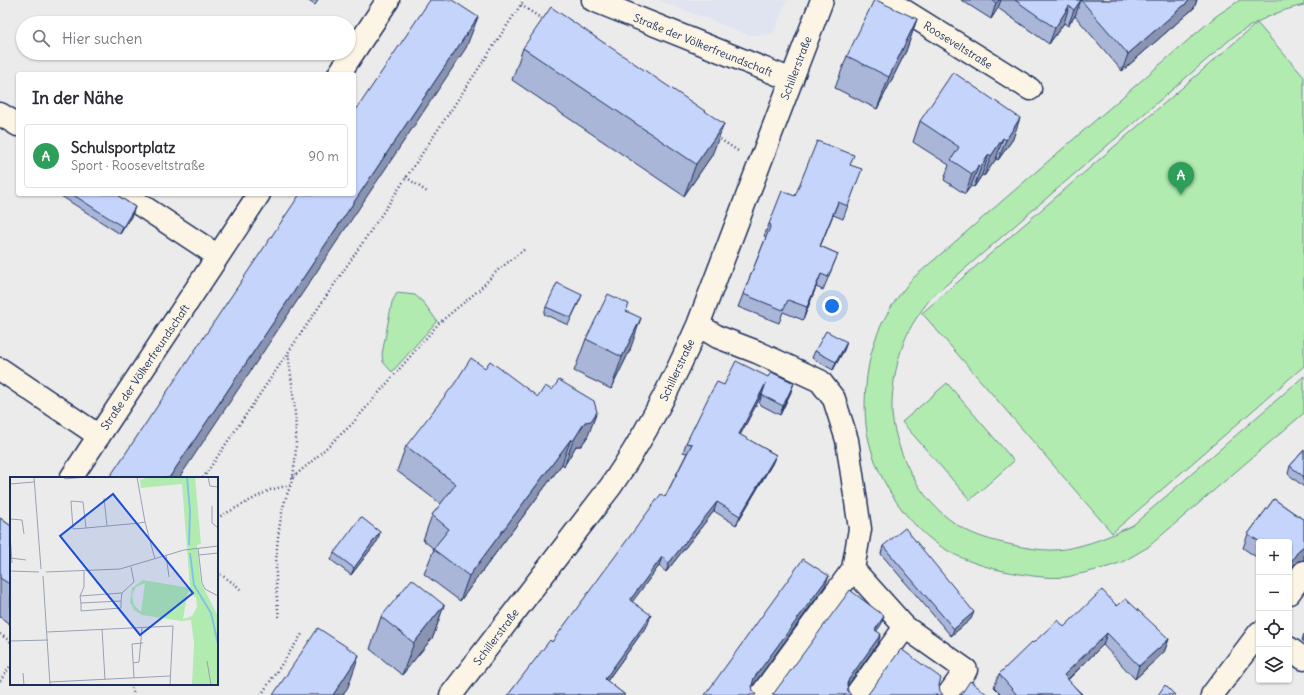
<!DOCTYPE html>
<html lang="de">
<meta charset="utf-8">
<style>
:root{--surface:#fff;--page:#f2f2f3;--text:#2b2b33;--muted:#7c7c81;--line:#e1e1e2;--accent:#1f6fb2}
body{margin:0;font-family:Delius,sans-serif;background:var(--page);color:var(--text)}
.controls{position:absolute;right:12px;bottom:12px;display:grid;overflow:hidden;border-radius:4px;box-shadow:0 1px 3px #0004}
.controls button{width:36px;height:36px;display:grid;place-items:center;padding:0;border:0;border-bottom:1px solid var(--line);background:var(--surface);color:var(--text);font:20px sans-serif}
.you{position:absolute;left:832px;top:306px;width:14px;height:14px;margin:-10px;border:3px solid #fff;border-radius:50%;background:#1a73e8;box-shadow:0 0 0 6px #1a73e833}
.badge{display:grid;place-items:center;width:26px;height:26px;border-radius:50%;background:var(--accent);color:#fff;font-size:13px;font-weight:700}
.pin{position:absolute;translate:-50% -33px;filter:drop-shadow(0 1px 2px #0008)}
.pin::after{content:'';position:absolute;top:21px;width:14px;height:12px;background:inherit;clip-path:polygon(0 0,100% 0,50% 100%)}
.list{margin:0;padding:0;list-style:none}
h2{display:flex;justify-content:space-between;align-items:center;height:52px;margin:0;padding:0 16px;font-size:17px}
h2 small{font-size:13px;font-weight:400;color:var(--muted)}
.list li{display:grid;grid-template-columns:26px 1fr auto;gap:12px;align-items:center;box-sizing:border-box;height:64px;margin:0 8px 8px;padding:0 8px;border:1px solid var(--line);border-radius:4px}
.list b{display:block;font-size:15px;white-space:nowrap}
.list p{margin:0;font-size:13px;white-space:nowrap;color:var(--muted)}
.list em{font-size:13px;font-style:normal;color:var(--muted)}
.icon{flex:none;width:22px;height:22px;fill:none;stroke:currentColor;stroke-width:2;stroke-linecap:round;stroke-linejoin:round}
.map{position:relative;flex:none;width:1304px;height:695px;overflow:hidden}
.search{position:absolute;background:var(--surface);box-shadow:0 1px 3px #0004;left:16px;top:16px;width:340px;height:44px;display:flex;align-items:center;gap:10px;box-sizing:border-box;padding:0 14px;border-radius:22px;color:var(--muted);font-size:15px}
.panel{position:absolute;background:var(--surface);box-shadow:0 1px 3px #0004;left:16px;top:72px;width:340px;height:124px;border-radius:4px}
.map>svg:first-child{display:block}
.built{fill:#e0e4f0}
.green{fill:#b1ebaf;stroke:#668d86}
.lines{fill:none;stroke-linecap:round;stroke-linejoin:round}
.minor-casing{stroke:#1b2f5e;stroke-width:25}
.path{stroke:#1b2f5e;stroke-width:2.5;stroke-dasharray:1 3;stroke-linecap:butt}
.minor{stroke:#fcf5e5;stroke-width:22}
.wall{fill:#a9b6d8;stroke:#1b2f5e}
.shaded-wall{fill:#8a94b0;stroke:#1b2f5e}
.building{fill:#c5d4fb;stroke:#1b2f5e}
.labels{text-anchor:middle;dominant-baseline:central;stroke-width:3.5;stroke-linejoin:round;paint-order:stroke}
.street-label{font-size:11px;fill:#1b2f5e;stroke:#fcf5e5}
.inset-river{fill:none;stroke:#82c2e3;stroke-width:2}
.inset-road{fill:none;stroke:#98a0b3;stroke-width:1}
.view{fill:#1d4ed8;fill-opacity:0.15;stroke:#1d4ed8;stroke-width:2}
.inset-edge{fill:none;stroke:#1b2f5e;stroke-width:2}
</style>
<div class="map">
<svg width="1304" height="695" viewBox="0 0 1304 695">
<rect width="100%" height="100%" fill="#ecebec"/>
<filter id="ink" filterUnits="userSpaceOnUse"><feTurbulence type="fractalNoise" baseFrequency=".025" numOctaves="2"/><feDisplacementMap in="SourceGraphic" scale="8" xChannelSelector="R" yChannelSelector="G"/><feConvolveMatrix kernelMatrix="1 2 1 2 8 2 1 2 1" color-interpolation-filters="sRGB"/></filter>
<g filter="url(#ink)">
<path class="built" d="M658,0H787L773,34L748,35Z"/>
<path class="green" d="M1240,0H1304V5C1277,11 1256,21 1233,37L931,298C920,312 910,326 904,342C896,362 889,400 893,422C901,465 925,506 962,528C976,536 993,541 1008,544C1026,548 1047,552 1065,549C1089,545 1111,536 1133,525L1304,376V413L1148,547C1140,552 1131,557 1122,562C1110,567 1096,570 1084,573C1078,574 1072,576 1067,577C1046,579 1024,575 1004,571C985,567 966,561 950,552C906,528 872,474 866,425C863,394 867,358 879,330C887,311 899,295 912,279L1216,16Z
M1257,23L1304,77V366L1112,533L922,313Z
M397,293L415,295L424,303L437,321L392,372L383,362L382,354L392,302Z
M947,383L1014,461L970,500L902,422Z"/>
<g class="lines">
<g class="minor-casing">
<path id="minor" d="M593,0L792,80
M887,0L1030,89
M339,74L388,0
M0,114L18,125
M124,194L218,256
M698,325L718,337L757,352L820,381L834,399L847,440L860,529L853,569L905,627L856,695
M0,369L99,436
M71,478L259,194
M1289,593L1304,572
M905,627L966,670L948,695
M1289,648L1304,659
M451,695L611,486C646,435 673,382 698,325L822,0
M761,695L853,569
M1212,695L1259,633"/>
</g>
<path class="path" d="M521,5L545,21
M717,137L738,151
M406,177L427,192
M293,477L310,463L352,424L439,323L479,290L498,270L525,249
M203,478L384,211L524,0
M217,518L270,490L290,485
M217,572L236,585L242,591
M279,617C274,581 275,544 283,508C285,497 291,487 293,476C300,436 293,392 288,352
M0,634L11,642
M0,681L11,665
M131,684L134,695
M261,695L302,634"/>
<use href="#minor" class="minor"/>
</g>
<path class="wall" d="M307,0H318L315,5Z
M961,0H1197L1194,8L1122,71L1075,16L1068,26L1064,23L1049,44L998,8L991,19Z
M917,19L906,51L877,109L835,88L847,56Z
M523,48L712,155L684,196L512,80Z
M920,121L1013,139L998,160L996,159L984,176L982,175L974,187L971,186L965,194L944,180L949,165L913,142Z
M851,165L857,181L843,219L833,215L820,246L838,254L823,290L816,287L803,320L783,312L779,323L738,307L766,237L764,236L769,224L795,196Z
M58,194H117L120,197L135,207L132,215L120,234Z
M582,295L579,302L568,325L544,314L546,307Z
M627,311L630,350L611,389L574,371L586,339Z
M847,342L844,350L833,370L812,358L815,351Z
M724,385L791,392L780,415L759,404L763,392L740,435L776,455L772,464L736,525L714,511L666,572L659,566L632,601L648,624L607,681L625,695H508L552,642L665,497L687,453L683,452L686,443Z
M588,436L581,446H576L564,466L562,464L460,601L424,574L434,549L423,540L432,515L441,504L397,471L406,446Z
M1304,450V487L1288,474L1290,466Z
M1274,499L1304,520V560L1298,561L1294,565L1289,571V542H1259V559L1243,548L1248,534Z
M0,518L11,526V625L0,617Z
M378,540L351,575L331,560L334,553Z
M883,546L971,619L951,636L881,554Z
M444,605L433,637L402,675L370,649L381,617Z
M1117,606L1169,639L1164,652L1135,679L1103,645L1068,680L1083,695H1002L994,687L999,674L1033,643L1064,627Z
M1304,634V642L1302,640Z"/>
<path class="shaded-wall" d="M999,0H1001L998,8L991,19L996,3Z
M1081,0L1075,16L1068,26L1074,10Z
M1190,0H1197L1194,8L1122,71L1128,54Z
M1069,6L1064,23L1049,44L1055,28Z
M478,17L466,48L179,478H169Z
M917,19L906,51L877,109L889,77Z
M1020,118L1013,139L998,160L1006,140Z
M724,124L712,155L684,196L696,164Z
M1003,138L996,159L984,176L991,156Z
M989,154L982,175L974,187L981,167Z
M979,165L971,186L965,194L972,174Z
M838,202L833,215L815,259L820,246Z
M135,207L132,215L120,234L123,227Z
M821,274L816,287L803,320L807,307Z
M641,318L630,350L611,389L622,357Z
M847,342L844,350L833,370L836,362Z
M766,383L763,392L736,443L739,434Z
M794,383L791,392L780,415L783,406Z
M597,412L588,436L581,446H576L564,466L573,441L585,422Z
M571,439L562,464L460,601L469,576Z
M776,455L772,464L736,525L740,516Z
M717,502L714,511L666,572L669,563Z
M380,532L378,540L351,575L354,568Z
M1304,546V560L1298,561L1294,565L1289,571V565L1290,563L1299,550Z
M662,557L659,566L627,609L630,600Z
M829,576L825,586L751,688L754,678Z
M444,605L433,637L402,675L414,643Z
M974,612L971,619L951,636L954,629Z
M651,615L648,624L601,689L605,679Z
M884,616L881,625L871,639L875,630Z
M1107,633L1103,645L1059,688L1064,675Z
M881,634L878,643L846,688L849,679Z
M1169,639L1164,652L1135,679L1139,666Z
M359,655L348,687L343,695H333Z"/>
<path class="building" d="M430,0H452L478,17L169,478H109L300,194H354V113Z
M874,0H876L917,19L889,77L847,56Z
M992,0H999L996,3Z
M1015,0H1190L1128,54L1081,0L1074,10L1069,6L1055,28Z
M551,7L724,124L696,164L523,48Z
M953,72L1020,118L1006,140L1003,138L991,156L989,154L981,167L979,165L972,174L951,160L959,147L920,121Z
M817,141L854,155L850,165L862,169L848,206L838,202L820,246L838,254L828,277L821,274L807,307L788,300L783,310L743,294L771,225L769,224L782,191L795,196Z
M72,194H117L120,197L135,207L123,227Z
M557,283L582,295L571,318L546,307Z
M608,294L629,304L626,311L641,318L622,357L586,339Z
M826,331L847,342L836,362L815,351Z
M471,358L485,368L490,361L538,397L545,386L552,390L559,380L594,401L597,412L591,421L585,422L573,441L571,439L469,576L433,549L449,529L432,515L456,484L406,446L455,383Z
M736,361L768,377L771,372L794,383L783,406L762,395L766,383L739,434L776,455L740,516L717,502L669,563L662,557L630,600L651,615L605,679L625,695H580L578,694L577,695H508L550,640L552,642L661,494L665,497L692,444L686,443L710,394L717,382L724,385Z
M1304,450V477L1290,466Z
M1274,499L1304,520V546L1299,550L1290,563H1289V542H1260L1248,534Z
M361,517L380,532L354,568L334,553Z
M0,518L11,526V585L0,578Z
M905,528L974,612L954,629L883,546Z
M803,559L829,576L754,678L752,685L753,691L756,695H705Z
M412,579L444,605L414,643L381,617Z
M850,590L884,616L875,630L881,634L849,679L847,684L848,691L851,695H772L774,693Z
M1102,590L1117,606L1126,599L1169,639L1139,666L1107,633L1064,675L1082,695H1017L999,674L1032,642L1033,643L1058,620L1064,627Z
M318,628L359,655L333,695H273Z
M901,649L941,678L939,685L940,691L943,695H867L869,693Z
M970,681L988,695H959L962,693Z
M1165,685L1175,695H1158Z"/>
</g>
<g class="labels">
<g class="street-label">
<text transform="translate(703 45) rotate(22)">Straße der Völkerfreundschaft</text>
<text transform="translate(958 45) rotate(32)">Rooseveltstraße</text>
<text transform="translate(796 68) rotate(-69)">Schillerstraße</text>
<text transform="translate(145 367) rotate(-56)">Straße der Völkerfreundschaft</text>
<text transform="translate(677 370) rotate(-65)">Schillerstraße</text>
<text transform="translate(496 637) rotate(-53)">Schillerstraße</text>
</g>
</g>
<g transform="translate(10 477)">
<rect width="208" height="208" fill="#ecebec"/>
<path d="M139,0H185L191,67L187,68L191,106L208,139V208H182L184,166L181,143L172,144L132,138L124,133L120,125L122,111L133,103L180,111L172,7L131,11L130,3ZM135,106L131,134H130L124,128L122,118L126,110ZM178,114L186,121L187,130L182,139L173,142Z" fill="#b1ebaf" fill-rule="evenodd"/>
<path class="inset-river" d="M177,0L180,34L179,68M180,76L184,108L201,136L208,167"/>
<path class="inset-road" d="M24,0L31,92M54,0L55,2L77,0M127,0L135,45L145,82M198,0L200,9L208,10M0,7L24,5M94,21L97,49M202,29V46L208,51M0,42L12,43L14,57M76,51L73,25L61,24L63,52L76,51L130,46L135,45M0,57L2,86M188,71L192,106L195,112L208,119M156,78L159,100M189,78L208,76M1,81L16,83M0,94L29,95M36,95L110,92L174,73L208,69M33,99L40,208M70,119L71,126L111,124L112,116L124,105L121,90M70,119L112,116M70,119L74,110V94M71,126V134L111,131V124M92,152L95,203M37,155L163,149L160,208M0,164L38,163M197,184L201,208M123,186L129,185L132,151M13,196L14,208M124,201L122,167L133,166M40,205L160,199"/>
<path class="view" d="M103,17L183,116L130,158L50,59Z"/>
<rect width="208" height="208" class="inset-edge"/>
</g>
</svg>
<div class="controls">
<button>+</button>
<button>−</button>
<button><svg class="icon" aria-label="locate" viewBox="0 0 24 24"><circle cx="12" cy="12" r="6"/><path d="M12 2v4M12 18v4M2 12h4M18 12h4"/></svg></button>
<button><svg class="icon" aria-label="layers" viewBox="0 0 24 24"><path d="M12 4l9 5-9 5-9-5zM3 14l9 5 9-5"/></svg></button>
</div>
<div class="you"></div>
<div class="pin badge" style="left:1181px;top:195px;background:#2e9e5b">A</div>
<div class="search"><svg class="icon" aria-label="search" viewBox="0 0 24 24"><circle cx="10" cy="10" r="6"/><path d="M15 15l6 6"/></svg>Hier suchen</div>
<section class="panel">
<h2>In der Nähe<small></small></h2>
<ul class="list">
<li><span class="badge" style="background:#2e9e5b">A</span><div><b>Schulsportplatz</b><p>Sport · Rooseveltstraße</p></div><em>90 m</em></li>
</ul>
</section>
</div>
